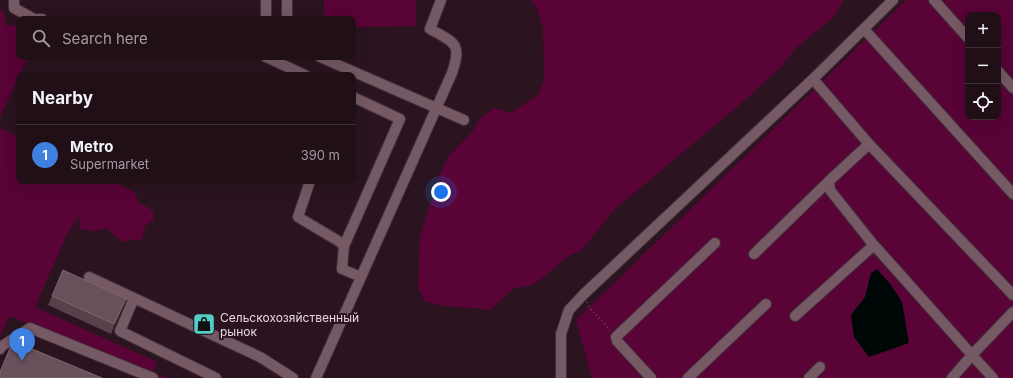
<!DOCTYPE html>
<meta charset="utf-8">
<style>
:root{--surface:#200f17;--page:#2d1d24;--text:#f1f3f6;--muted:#a29ca1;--line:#3d2f36;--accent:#ea580c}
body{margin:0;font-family:Inter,sans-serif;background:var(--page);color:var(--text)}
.controls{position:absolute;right:12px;top:12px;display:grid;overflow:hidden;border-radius:8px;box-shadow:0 4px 16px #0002}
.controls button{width:36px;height:36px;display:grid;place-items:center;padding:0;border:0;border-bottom:1px solid var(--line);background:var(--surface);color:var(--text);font:20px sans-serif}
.you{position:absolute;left:441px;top:192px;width:14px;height:14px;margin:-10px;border:3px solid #fff;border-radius:50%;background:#1a73e8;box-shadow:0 0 0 6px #1a73e833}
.badge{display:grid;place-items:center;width:26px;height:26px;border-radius:50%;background:var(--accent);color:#fff;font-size:13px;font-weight:700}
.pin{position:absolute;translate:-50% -33px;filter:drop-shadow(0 1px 2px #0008)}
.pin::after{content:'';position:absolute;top:21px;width:14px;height:12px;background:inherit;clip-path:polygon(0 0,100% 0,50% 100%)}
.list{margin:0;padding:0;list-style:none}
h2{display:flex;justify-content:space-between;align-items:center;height:52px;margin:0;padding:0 16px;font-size:17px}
h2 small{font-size:13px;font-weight:400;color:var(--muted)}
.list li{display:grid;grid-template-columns:26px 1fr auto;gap:12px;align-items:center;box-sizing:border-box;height:60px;padding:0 16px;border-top:1px solid var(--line)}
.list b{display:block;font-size:15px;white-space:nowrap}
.list p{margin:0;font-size:13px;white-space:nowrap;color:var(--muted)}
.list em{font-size:13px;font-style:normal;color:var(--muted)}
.icon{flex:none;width:22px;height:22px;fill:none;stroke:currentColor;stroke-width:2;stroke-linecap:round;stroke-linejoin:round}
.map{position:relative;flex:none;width:1013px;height:378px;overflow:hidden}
.search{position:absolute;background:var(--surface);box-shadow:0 4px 16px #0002;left:16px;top:16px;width:340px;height:44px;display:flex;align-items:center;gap:10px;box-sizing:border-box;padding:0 14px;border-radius:8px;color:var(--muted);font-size:15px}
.panel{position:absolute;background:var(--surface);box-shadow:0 4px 16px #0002;left:16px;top:72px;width:340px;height:112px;border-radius:8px}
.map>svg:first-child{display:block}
.green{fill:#590337;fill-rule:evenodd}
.water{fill:#000707}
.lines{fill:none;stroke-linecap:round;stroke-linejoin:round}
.minor-casing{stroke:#413138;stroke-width:12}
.path{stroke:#6b5660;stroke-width:1.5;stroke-dasharray:1 3;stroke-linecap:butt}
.minor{stroke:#755965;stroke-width:10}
.wall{fill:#5a404b}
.shaded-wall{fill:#412833}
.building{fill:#69515b;stroke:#7d666f}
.labels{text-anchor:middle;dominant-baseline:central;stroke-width:4;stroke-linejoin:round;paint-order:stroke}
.poi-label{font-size:12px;fill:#e8d7de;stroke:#2b141f;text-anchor:start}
</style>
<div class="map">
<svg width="1013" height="378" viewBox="0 0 1013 378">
<rect width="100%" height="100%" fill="#2b141f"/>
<path class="green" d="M324,0H416V26L353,27V19H324Z
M531,0H844L835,16L794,50L783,65L744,101L613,211L582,250L568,256L543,278L530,286L514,288L490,310C467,306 445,309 424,301L418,287L420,236L441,172L448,157L472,132L481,117L494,108L510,113L538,95L544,80L543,29L538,11Z
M906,0H1013V378H592L576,320ZM968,15H998V117H968Z
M0,10H3L6,25L19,26V57H28L0,117Z
M0,128L19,137V181H112L135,192L139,203L147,207L154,212L153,221L146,224L141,240L137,241L130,239L123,243L107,228L95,231L79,229L80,220L78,217L67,234L35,307L157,362L153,372L167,378H160L9,316L0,338Z"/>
<path class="water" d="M877,269L891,285L902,302L909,343L869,357L854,337L851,315L865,297L871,273Z"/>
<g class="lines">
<g class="minor-casing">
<path id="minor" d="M14,0V8L34,19H42
M934,0L968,38
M266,19V0
M287,19V0
M864,29L1013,194
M266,57L305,75
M320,57L464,120
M998,71L1013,88
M813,79L869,144L1013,295
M310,181L298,217L340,242L344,246L342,269L361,277
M829,181L869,144
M344,246L400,119L353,97
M754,254L829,181L830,190L876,248
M89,277L260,357L293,378
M134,298L120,331L216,378
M795,316L874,245L972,355L952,378
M0,349L2,346L30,328L153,378
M316,378L452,73C462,43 455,43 430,29L441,0
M561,378V334L569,310L584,294L813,79L893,0
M651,378L617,341L616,337L715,243
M688,378L766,304
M809,378L820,367
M993,378L972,355L1013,312"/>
</g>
<path class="path" d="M587,302L589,307L610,330"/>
<use href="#minor" class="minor"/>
</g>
<path class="wall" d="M968,97V107L965,104L967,99Z
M52,296L126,299L122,309L111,334L48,305Z"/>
<path class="shaded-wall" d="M126,299L122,309L111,334L114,324Z"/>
<path class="building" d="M63,270L126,299L114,324L52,296Z
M13,341L102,378H0V372Z"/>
<defs>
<g id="shop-square" transform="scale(1.15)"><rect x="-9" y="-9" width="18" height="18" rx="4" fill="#54cdc8" stroke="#2b141f"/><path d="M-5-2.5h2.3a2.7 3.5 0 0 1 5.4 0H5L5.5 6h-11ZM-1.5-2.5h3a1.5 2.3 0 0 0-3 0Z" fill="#111"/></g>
</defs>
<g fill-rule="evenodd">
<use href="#shop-square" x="204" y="324"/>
</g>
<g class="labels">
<g class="poi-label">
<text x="220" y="317">Сельскохозяйственный<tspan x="220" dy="14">рынок</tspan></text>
</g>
</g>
</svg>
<div class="controls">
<button>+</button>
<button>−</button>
<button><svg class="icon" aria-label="locate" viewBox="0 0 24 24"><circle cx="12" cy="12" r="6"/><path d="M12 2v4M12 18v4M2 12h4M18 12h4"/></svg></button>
</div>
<div class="you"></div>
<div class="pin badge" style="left:22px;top:361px;background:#3f7fe0">1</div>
<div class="search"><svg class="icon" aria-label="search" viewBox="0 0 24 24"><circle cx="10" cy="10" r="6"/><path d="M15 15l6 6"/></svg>Search here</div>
<section class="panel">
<h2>Nearby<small></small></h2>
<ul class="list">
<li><span class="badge" style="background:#3f7fe0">1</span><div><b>Metro</b><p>Supermarket</p></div><em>390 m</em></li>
</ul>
</section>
</div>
